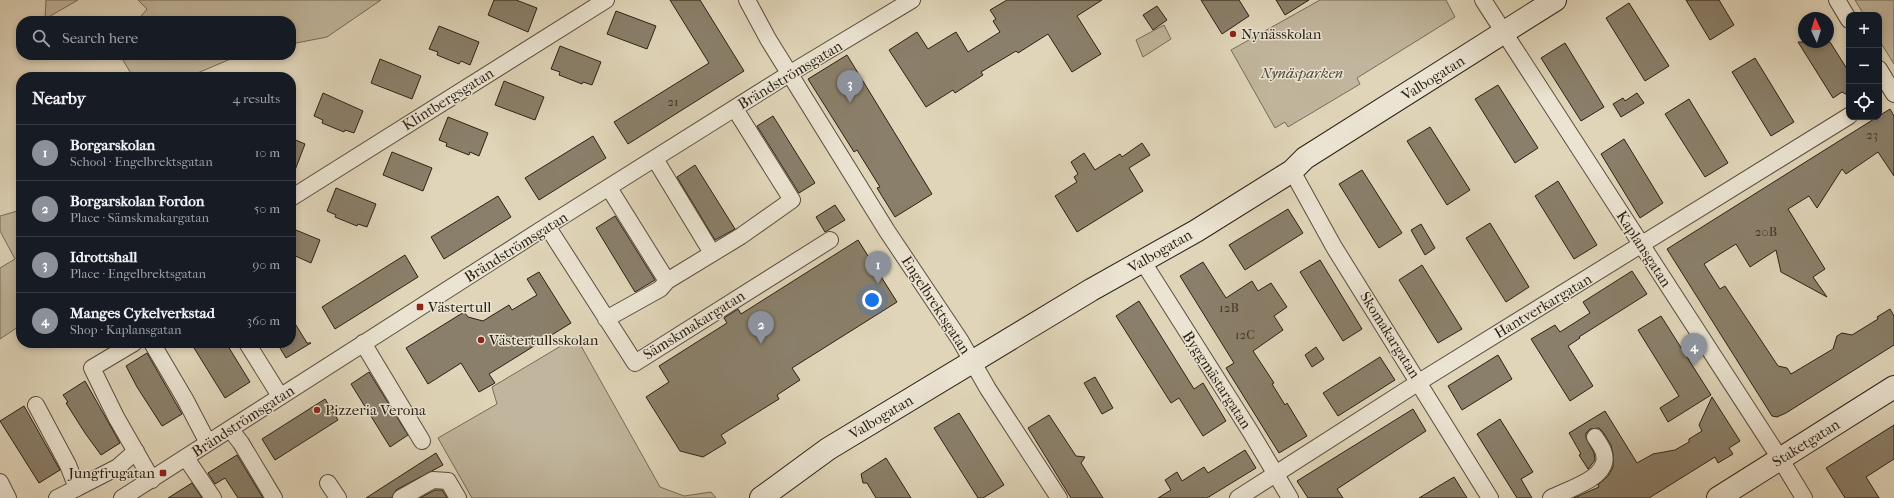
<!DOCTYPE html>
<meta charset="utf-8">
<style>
:root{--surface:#171b24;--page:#20242c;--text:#f1f3f6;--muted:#9ea1a6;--line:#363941;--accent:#8c9099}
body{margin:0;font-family:"IM FELL French Canon",serif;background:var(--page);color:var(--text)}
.controls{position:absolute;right:12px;top:12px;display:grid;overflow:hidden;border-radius:8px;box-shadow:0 2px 6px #0003}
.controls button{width:36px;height:36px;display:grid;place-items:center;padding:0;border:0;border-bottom:1px solid var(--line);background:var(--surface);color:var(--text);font:20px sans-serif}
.compass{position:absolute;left:1798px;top:12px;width:36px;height:36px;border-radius:50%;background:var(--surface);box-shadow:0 2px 6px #0003;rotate:356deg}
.you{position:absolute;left:872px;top:300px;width:14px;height:14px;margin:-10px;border:3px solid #fff;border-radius:50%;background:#1a73e8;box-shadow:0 0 0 6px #1a73e833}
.badge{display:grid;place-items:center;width:26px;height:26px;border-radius:50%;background:var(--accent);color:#fff;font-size:13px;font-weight:700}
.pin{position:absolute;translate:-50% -33px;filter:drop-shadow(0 1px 2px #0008)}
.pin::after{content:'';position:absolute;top:21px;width:14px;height:12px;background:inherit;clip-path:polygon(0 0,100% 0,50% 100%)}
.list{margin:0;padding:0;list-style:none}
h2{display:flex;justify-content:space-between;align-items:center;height:52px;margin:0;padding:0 16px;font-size:17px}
h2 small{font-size:13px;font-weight:400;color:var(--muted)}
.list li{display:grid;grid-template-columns:26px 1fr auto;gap:12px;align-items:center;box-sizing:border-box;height:56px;padding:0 16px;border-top:1px solid var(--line)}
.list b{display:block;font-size:15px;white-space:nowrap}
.list p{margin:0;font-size:13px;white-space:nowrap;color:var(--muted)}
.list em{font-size:13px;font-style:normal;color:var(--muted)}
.icon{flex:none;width:22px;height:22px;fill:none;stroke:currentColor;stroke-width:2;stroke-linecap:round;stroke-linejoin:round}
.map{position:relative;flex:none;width:1894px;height:498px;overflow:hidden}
.search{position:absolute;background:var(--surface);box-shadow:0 2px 6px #0003;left:16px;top:16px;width:280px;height:44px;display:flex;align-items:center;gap:10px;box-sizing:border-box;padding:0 14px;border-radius:16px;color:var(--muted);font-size:15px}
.panel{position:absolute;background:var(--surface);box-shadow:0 2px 6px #0003;left:16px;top:72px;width:280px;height:276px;border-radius:16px}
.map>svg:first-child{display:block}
.green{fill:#c1b69d;stroke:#766c59}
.building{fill:#8a7f6a;stroke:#2c2115}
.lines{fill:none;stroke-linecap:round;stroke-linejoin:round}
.street-casing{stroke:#594e3e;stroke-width:18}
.secondary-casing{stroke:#2c2115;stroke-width:24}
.street{stroke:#ebe4d2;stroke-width:16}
.secondary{stroke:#ebe4d2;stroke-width:22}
.poi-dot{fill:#8f2418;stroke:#ebe4d2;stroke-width:1.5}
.labels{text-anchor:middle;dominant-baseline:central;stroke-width:3;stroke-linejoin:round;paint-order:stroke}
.number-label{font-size:13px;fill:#44382a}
.poi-label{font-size:15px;fill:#2c2115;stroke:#ebe4d2;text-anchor:start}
.park-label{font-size:15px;font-style:italic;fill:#514637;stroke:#ebe4d2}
.street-label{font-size:15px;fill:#2c2115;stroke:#ebe4d2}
</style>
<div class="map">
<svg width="1894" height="498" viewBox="0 0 1894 498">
<rect width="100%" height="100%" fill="#e0d5b9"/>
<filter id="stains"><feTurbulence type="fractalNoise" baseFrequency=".005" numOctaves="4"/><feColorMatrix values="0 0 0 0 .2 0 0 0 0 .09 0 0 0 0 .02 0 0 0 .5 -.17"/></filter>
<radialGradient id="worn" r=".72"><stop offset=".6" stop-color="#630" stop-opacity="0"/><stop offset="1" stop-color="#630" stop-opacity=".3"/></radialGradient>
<path class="green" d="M46,0H78L45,19Z
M138,0H381L327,37L291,44V21H137L147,9Z
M1320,0H1446L1455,17L1357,78L1360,84L1288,127L1285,122L1275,128L1231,50Z
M1855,0H1894V64L1879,40V15H1864Z
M1164,25L1171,39L1143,57L1136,40Z
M120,55H240L188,77H133Z
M21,210V325L0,339V268L15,259L0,231V216Z
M576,337L660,487L684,496L711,492L716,498H472L438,438L497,404L492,387Z"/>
<path class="building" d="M494,0H516L537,8L528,32L488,15Z
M670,0H700L744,71L628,144L614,122L709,63Z
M1007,0H1102L1077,16L1101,54L1072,72L1048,34L1018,53L1016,51L981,72L983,75L955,93L953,90L926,107L889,50L917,32L928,49L956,32L968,52L1000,32L993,21L996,19L990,10Z
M1201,0H1239L1249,16L1222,34Z
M1276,0H1309L1285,15Z
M1686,0H1719L1734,25L1710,40Z
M1629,3L1669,66L1645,81L1606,18Z
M1157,6L1167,20L1153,30L1143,15Z
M616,11L656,26L647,49L607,34Z
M439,26L479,42L470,65L461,61L459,64L437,55L438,52L429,49Z
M1798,42H1830L1849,72V96L1842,92L1833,98Z
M1565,43L1604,107L1581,121L1541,58Z
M560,46L601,62L592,85L583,82L582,84L559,75L560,72L551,69Z
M847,55L932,194L895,217L877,188L880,187L857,150L854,152L808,79Z
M1755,58L1794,122L1771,136L1732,72Z
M380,59L421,76L412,99L371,83Z
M504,81L544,97L535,120L495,105Z
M1498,85L1538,148L1515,163L1475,99Z
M323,93L363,111L354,133L345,130L344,132L322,123L323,120L314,116Z
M1637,93L1644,103L1621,117L1613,104L1623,98L1625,101Z
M1689,99L1728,163L1705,177L1665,114Z
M1890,109L1894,116V176L1878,152L1846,174L1842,169L1817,208L1809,196L1788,209L1825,269L1813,277L1827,297L1781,272L1776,250L1750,267L1736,244L1704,264L1720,289L1725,286L1778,366L1787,368L1791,374L1833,349L1837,336L1842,333L1852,335L1878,319L1877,317L1890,309L1894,316V345L1786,413L1777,417L1772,416L1667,249Z
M773,116L815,183L799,193L757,126Z
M448,117L488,133L479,156L470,152L469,155L446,146L447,143L439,140Z
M1430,127L1470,190L1447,205L1407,141Z
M593,136L606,158L539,200L525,178Z
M291,138L305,144L292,178L291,177Z
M1624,139L1663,203L1640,218L1601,154Z
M1142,143L1150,155L1129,168L1143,191L1077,232L1055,196L1077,182L1074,177L1078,174L1071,162L1084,153L1095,170L1120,154L1122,157Z
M392,152L432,168L423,191L383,175Z
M695,165L735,229L715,240L677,177Z
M1362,170L1402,233L1379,248L1339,184Z
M1558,181L1597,245L1574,259L1535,196Z
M336,188L376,204L367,227L358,224L357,226L335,217L336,215L327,211Z
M498,196L511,217L444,259L431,237Z
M835,205L845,220L825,232L816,217Z
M1288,209L1303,233L1245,270L1229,245Z
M615,216L655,280L635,292L596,228Z
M1490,223L1529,287L1506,302L1466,238Z
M1421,224L1435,248L1425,255L1411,230Z
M291,228L320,240L311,263L291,254Z
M858,240L897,302L792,368L800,380L777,395L779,399L721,435L726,443L703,457L680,451L646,397L669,382L659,366L727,323L724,318L738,309L741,314Z
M405,255L418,277L335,329L322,307Z
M1320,260L1362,329L1343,341L1300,272Z
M1203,262L1226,298L1252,281L1258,291L1271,283L1287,307L1274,316L1283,330L1253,351L1274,383L1272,384L1285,405L1287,403L1307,436L1279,453L1226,368L1234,363L1180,276Z
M1422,265L1462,329L1438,343L1399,280Z
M1632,271L1647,294L1579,337L1580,338L1568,346L1593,386L1570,401L1531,339L1555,325L1560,332L1590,313L1583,302Z
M539,272L571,323L489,374L495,383L479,392L461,363L428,384L406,348L464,312L468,317L483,321L509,305L512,310L537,295L527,279Z
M1139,301L1194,389L1203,383L1226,421L1203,436L1179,398L1171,403L1116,316Z
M1661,316L1711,395L1668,422L1660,408L1679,396L1638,330Z
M291,317L307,343H311L286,358L277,343H291Z
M191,343H226L250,382L225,398Z
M1316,347L1324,359L1312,367L1305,355Z
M147,353L182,414L164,425L162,426L137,387L126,366Z
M1498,355L1512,379L1462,410L1448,386Z
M1380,357L1395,380L1338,416L1323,393Z
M369,372L408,435L390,447L351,384Z
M1095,377L1113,408L1102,414L1084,383Z
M85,381L120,443L101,455L85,433L66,403L68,402L63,395Z
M1712,397L1740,441L1729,448L1733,454L1718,463L1715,457L1649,498H1574L1599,487L1598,485L1608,476L1613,467V454L1611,445L1603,432L1599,428L1590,429L1586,433V438L1594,453L1595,460L1588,469L1579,455L1581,454L1569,433L1605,411L1637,463L1653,454L1675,450L1689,442V439L1702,431L1699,425Z
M325,399L338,420L275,460L262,439Z
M24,406L60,470L39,483L0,421Z
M1413,409L1426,431L1337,489L1343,498H1308L1297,481Z
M959,413L1004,485L983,498H978L934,428Z
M1049,415L1076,456L1085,457L1081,463L1103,498H1071L1028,428Z
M1500,419L1533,472L1521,479L1532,498H1517L1477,434Z
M1894,425V459L1866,477L1879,498H1845L1826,468Z
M1245,450L1256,468L1207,498H1158L1171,490L1165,480L1177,472L1182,481L1204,467L1208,473Z
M436,453L443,465L396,490L392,498H366Z
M237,455L263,498H238L225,478L215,484L208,473Z
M886,458L911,498H876L867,483H863L861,474Z
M1454,477L1467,498H1419Z
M192,483L202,498H168Z
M435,490H442L447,498H420Z"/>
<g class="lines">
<g class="street-casing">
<path id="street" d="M747,0L768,39L887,231L960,340L988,389L1059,498
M1483,0L1781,460L1804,498
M1837,0L1849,20
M1879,69L1894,94
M655,159L712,253
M1292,171L1334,247L1490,498
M609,188L667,281
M291,198L606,0
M547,226L635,363L830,240
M1143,262L1250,431L1290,498
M606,319L660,289L667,281L741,236L792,200L735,109
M134,343L92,368L116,417L152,480
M152,343L185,399L208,443
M247,343L280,396
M363,343L422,441
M36,405L68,465L77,488L118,467L136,451
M230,429L241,443L274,498
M186,458L213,498
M0,482L8,498
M328,483L338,498
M57,498L77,488
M122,498L547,226L789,74L912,0
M401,498L433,480L448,481L458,498
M1238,498L1419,382L1849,116
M1551,498C1568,489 1610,478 1604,454C1603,448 1598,442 1595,437"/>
</g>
<g class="secondary-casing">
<path id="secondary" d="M761,498L828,449L1091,290L1196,231L1292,171L1305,158L1555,0
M1718,498L1894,387"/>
</g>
<use href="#street" class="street"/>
<use href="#secondary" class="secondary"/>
</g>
<g class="poi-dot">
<circle cx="1233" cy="34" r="4"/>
<rect x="416" y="303" width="8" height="8" rx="2"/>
<circle cx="481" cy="340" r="4"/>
<circle cx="317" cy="410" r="4"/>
<rect x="159" y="469" width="8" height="8" rx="2"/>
</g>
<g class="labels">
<g class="number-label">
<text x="673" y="101">21</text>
<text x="1872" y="134">23</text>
<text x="1766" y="231">20B</text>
<text x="1229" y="307">12B</text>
<text x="1245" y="334">12C</text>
</g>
<g class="poi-label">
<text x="1241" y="34">Nynässkolan</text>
<text x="428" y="307">Västertull</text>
<text x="489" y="340">Västertullsskolan</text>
<text x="325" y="410">Pizzeria Verona</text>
<text x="155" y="473" text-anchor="end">Jungfrugatan</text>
</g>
<g class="park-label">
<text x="1302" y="73">Nynäsparken</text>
</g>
<g class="street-label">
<text transform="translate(790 75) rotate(-31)">Brändströmsgatan</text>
<text transform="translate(1433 78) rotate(-32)">Valbogatan</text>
<text transform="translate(448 99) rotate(-32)">Klintbergsgatan</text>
<text transform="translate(516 247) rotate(-32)">Brändströmsgatan</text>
<text transform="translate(1644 249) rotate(57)">Kaplansgatan</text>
<text transform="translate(1160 251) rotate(-30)">Valbogatan</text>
<text transform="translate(936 305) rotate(57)">Engelbrektsgatan</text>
<text transform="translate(1543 306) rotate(-31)">Hantverkargatan</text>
<text transform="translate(694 325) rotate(-32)">Sämskmakargatan</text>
<text transform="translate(1390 335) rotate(58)">Skomakargatan</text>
<text transform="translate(1217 380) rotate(57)">Byggmästargatan</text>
<text transform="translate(881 417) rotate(-31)">Valbogatan</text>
<text transform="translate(243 421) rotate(-33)">Brändströmsgatan</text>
<text transform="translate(1806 443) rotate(-32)">Staketgatan</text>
</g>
</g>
<rect width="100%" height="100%" filter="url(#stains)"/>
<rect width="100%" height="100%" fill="url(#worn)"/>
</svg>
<div class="controls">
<button>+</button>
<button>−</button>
<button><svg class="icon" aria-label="locate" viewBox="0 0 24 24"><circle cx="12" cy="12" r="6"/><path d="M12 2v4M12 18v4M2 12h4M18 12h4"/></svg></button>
</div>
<svg class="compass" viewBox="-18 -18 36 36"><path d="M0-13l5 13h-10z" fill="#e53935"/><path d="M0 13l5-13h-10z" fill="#9ea1a6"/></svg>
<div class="you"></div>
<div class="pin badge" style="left:878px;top:284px">1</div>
<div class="pin badge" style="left:761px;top:344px">2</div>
<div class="pin badge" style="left:850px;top:103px">3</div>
<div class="pin badge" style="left:1694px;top:366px">4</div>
<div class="search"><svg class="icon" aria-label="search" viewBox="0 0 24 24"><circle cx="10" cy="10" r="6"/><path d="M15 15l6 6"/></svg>Search here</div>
<section class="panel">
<h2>Nearby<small>4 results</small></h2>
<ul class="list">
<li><span class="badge">1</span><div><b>Borgarskolan</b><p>School · Engelbrektsgatan</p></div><em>10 m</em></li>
<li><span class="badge">2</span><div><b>Borgarskolan Fordon</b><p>Place · Sämskmakargatan</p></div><em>50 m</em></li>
<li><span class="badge">3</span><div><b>Idrottshall</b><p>Place · Engelbrektsgatan</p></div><em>90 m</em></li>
<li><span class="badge">4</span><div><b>Manges Cykelverkstad</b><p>Shop · Kaplansgatan</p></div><em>360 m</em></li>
</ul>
</section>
</div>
